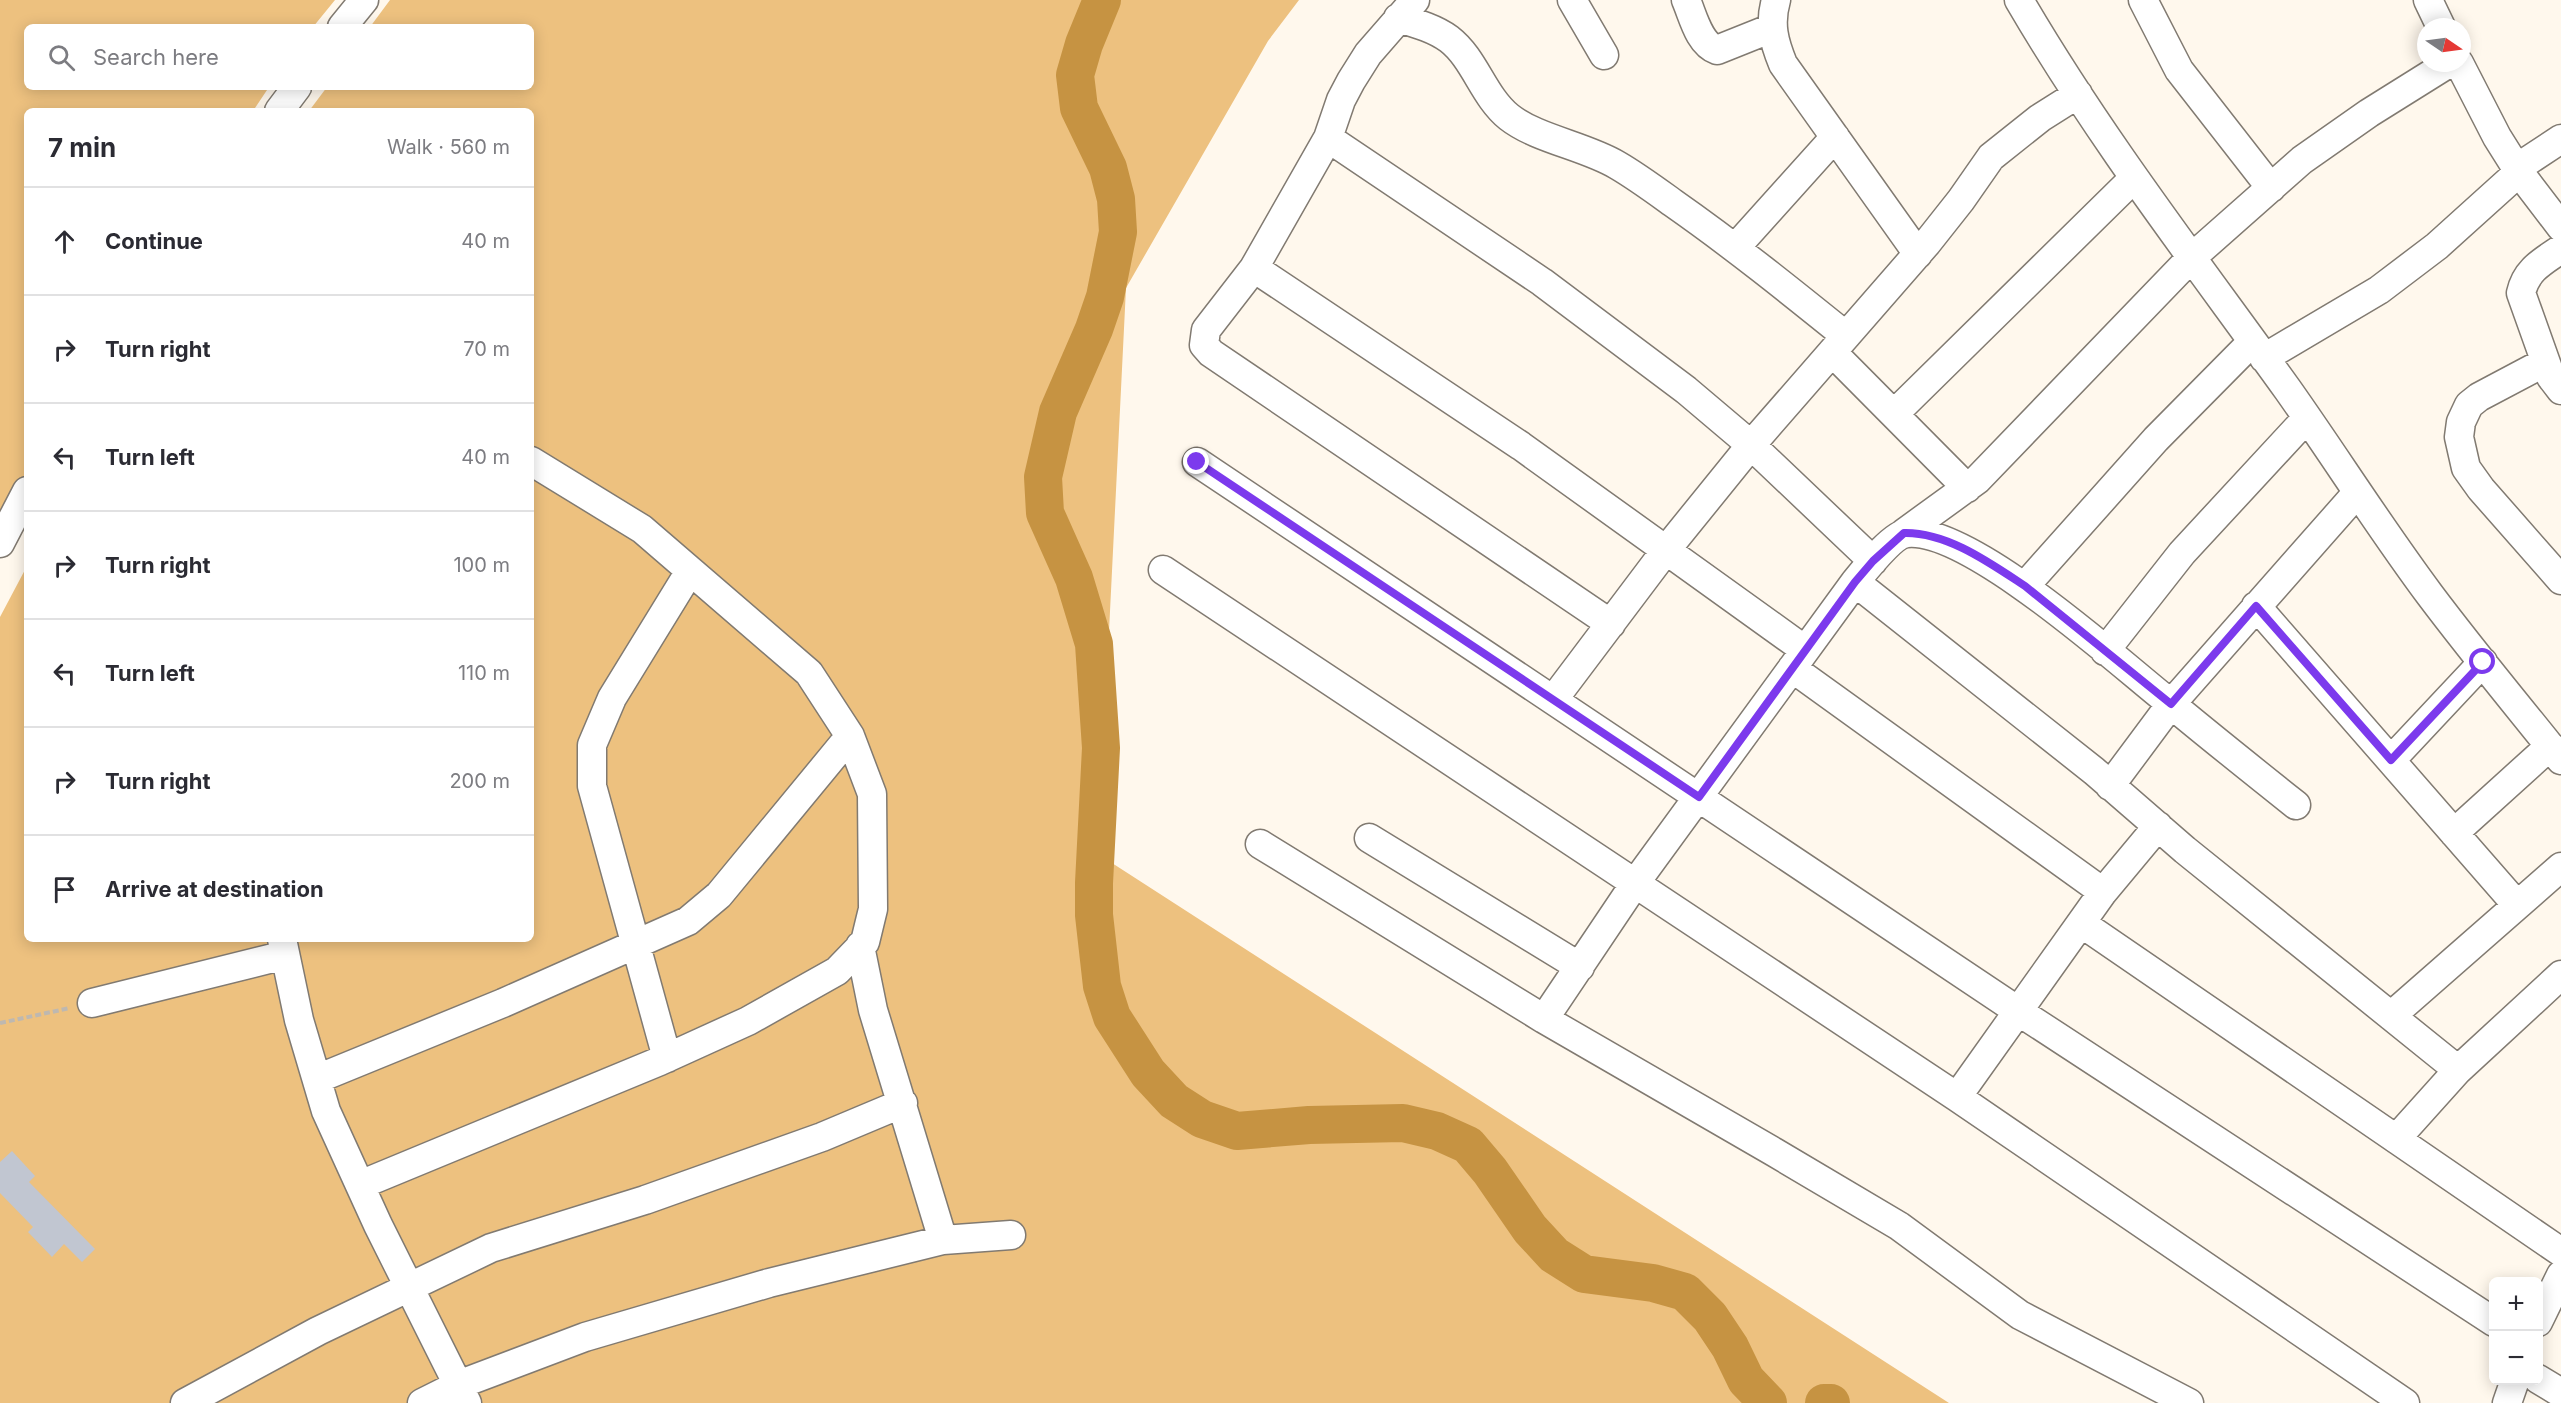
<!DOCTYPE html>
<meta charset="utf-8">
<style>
:root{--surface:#fff;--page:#f2f2f3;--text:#2b2b33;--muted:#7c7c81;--line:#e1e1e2}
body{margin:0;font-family:Inter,sans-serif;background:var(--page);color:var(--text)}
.controls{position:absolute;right:18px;bottom:18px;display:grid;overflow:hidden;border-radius:9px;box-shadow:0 3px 15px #0003}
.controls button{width:54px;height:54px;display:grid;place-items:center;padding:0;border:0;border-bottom:2px solid var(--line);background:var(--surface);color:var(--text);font:30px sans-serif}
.compass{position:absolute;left:2417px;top:18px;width:54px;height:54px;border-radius:50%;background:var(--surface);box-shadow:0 3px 15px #0003;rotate:103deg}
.stop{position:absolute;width:18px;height:18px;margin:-14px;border:4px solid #7c3aed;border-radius:50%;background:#fff}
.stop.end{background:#7c3aed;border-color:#fff;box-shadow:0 2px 6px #0008}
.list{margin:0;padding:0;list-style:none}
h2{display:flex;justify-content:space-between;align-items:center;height:78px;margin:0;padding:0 24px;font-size:26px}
h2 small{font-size:20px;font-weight:400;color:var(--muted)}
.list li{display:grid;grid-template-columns:39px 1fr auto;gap:18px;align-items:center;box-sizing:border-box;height:108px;padding:0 24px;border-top:2px solid var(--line)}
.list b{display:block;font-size:22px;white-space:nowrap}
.list em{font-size:20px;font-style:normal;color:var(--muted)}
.icon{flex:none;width:33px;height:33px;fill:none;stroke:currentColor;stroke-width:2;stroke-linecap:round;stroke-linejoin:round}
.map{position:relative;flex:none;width:2561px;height:1403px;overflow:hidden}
.search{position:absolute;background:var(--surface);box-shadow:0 3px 15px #0003;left:24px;top:24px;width:510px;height:66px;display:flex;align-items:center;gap:15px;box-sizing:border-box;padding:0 21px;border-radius:9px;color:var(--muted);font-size:22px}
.panel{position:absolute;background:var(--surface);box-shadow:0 3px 15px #0003;left:24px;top:108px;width:510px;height:834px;border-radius:9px}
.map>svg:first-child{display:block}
.green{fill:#edc17f}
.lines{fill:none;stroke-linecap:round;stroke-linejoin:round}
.river{stroke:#c69342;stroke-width:38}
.building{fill:#c1c6d1}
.minor-casing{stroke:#817a71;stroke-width:31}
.path{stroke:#beb8b0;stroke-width:4;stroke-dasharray:6 3;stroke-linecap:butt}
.minor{stroke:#fff;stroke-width:28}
.route{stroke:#7c3aed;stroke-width:8}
</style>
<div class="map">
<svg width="2561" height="1403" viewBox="0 0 2561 1403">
<rect width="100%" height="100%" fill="#fff8ed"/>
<path class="green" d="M0,0H335L313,27H27V87H269L253,111H27V476L0,526Z
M390,0H1299L1268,41L1126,288L1098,854L1949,1403H0V617L27,566V939H531V111H309L327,87H531V27H370Z"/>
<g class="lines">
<path class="river" d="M1102,0L1084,44L1075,75L1079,108L1108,168L1116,199L1118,232L1105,297L1094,329L1058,412L1043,477L1045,513L1074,578L1094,644L1101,748L1094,883V915L1102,986L1112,1017L1148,1073L1174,1101L1202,1119L1237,1131L1309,1125L1403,1123L1437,1131L1468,1145L1490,1171L1530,1229L1554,1255L1584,1274L1653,1283L1685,1292L1710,1317L1730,1347L1746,1380L1768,1403
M1824,1403H1831"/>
</g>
<path class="building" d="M12,1151L35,1176L29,1182L95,1249L82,1262L64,1244L52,1257L28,1232L33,1227L0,1193V1162Z"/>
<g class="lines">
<g class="minor-casing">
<path id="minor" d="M1415,0L1368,54L1351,81L1341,100L1328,138L1254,268L1206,330L1204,345L1211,353L1611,624
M1572,0L1604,55
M1686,0C1693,16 1699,44 1717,50L1772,28
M1776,0C1769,24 1774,42 1783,64L1918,254
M2019,0C2099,137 2196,262 2288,390C2336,458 2380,528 2430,595C2472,651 2517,705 2561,760
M2143,0L2179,70L2271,188
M2428,0L2441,27
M1398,18C1415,23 1434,28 1449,39C1475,59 1483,96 1509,117C1537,139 1585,146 1617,165C1636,176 1655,190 1673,203C1733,245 1789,290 1846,336
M342,27L364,0
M2459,63L2497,137L2519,172L2561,227
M279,111L297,87
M1328,138L1542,282L1686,390L1751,445L1873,561
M2517,168L2561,139
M1736,247L1835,137
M2561,249C2542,262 2526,270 2521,293L2551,377L2561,390
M1254,268L1521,446L1805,650
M1832,352L1967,488
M2264,358L2379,290L2437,246L2519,172
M2545,362L2479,397L2469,405L2461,422L2459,437L2466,468L2481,489L2561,580
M1894,414L2134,178
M1197,462L2018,1011L2494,1322
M1904,533L1977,480L2190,259L2302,160L2369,113L2449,63
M0,543L27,491
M1163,570L1957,1097L2405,1403
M1855,582L2094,771L2185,850L2458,1070
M2025,586L2156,439L2252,342
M2256,606L2517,905
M2105,651L2182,553L2306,419
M1792,668L2103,892
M1553,700L1666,550L1751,445L1927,243L1961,200L1991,157L2040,118L2078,94
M2391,760L2483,662
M2110,786L2171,704L2357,493
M2454,833L2550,746
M1369,838L1580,967
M1260,844L1544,1019L1774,1152L1899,1226L2020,1315L2189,1403
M2081,923L2561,1252
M282,939L299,1020L326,1111L378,1225L467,1403
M860,946L873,1010L943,1240
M92,1003L285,955
M2391,1016L2561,867
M1544,1019L1636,882L1855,582C1865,570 1892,535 1907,533C1969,527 2115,659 2165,699C2208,735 2252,770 2296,805
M667,1058L592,786V745L612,698L690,571
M317,1079L503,1003L688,921L719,895L850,736
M1957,1097L2103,892L2158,826
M2396,1139L2458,1070L2561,975
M360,1185L660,1061L748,1021L837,971L865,942L873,909L872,794L850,736L809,673L642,529L531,461
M2538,1322L2561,1275
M2538,1379L2561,1393
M185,1403L318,1331L491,1248L645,1200L822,1137L903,1103
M422,1403L458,1385L585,1337L769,1283L943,1240L1011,1235
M2507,1403L2515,1380"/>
</g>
<path class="path" d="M0,1023L70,1008"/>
<use href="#minor" class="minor"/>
</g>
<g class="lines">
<path class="route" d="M1197,462L1699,797L1855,582L1873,561L1904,533C1947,532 1990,563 2025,586L2171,704L2256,606L2391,760L2483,662"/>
</g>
</svg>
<div class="controls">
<button>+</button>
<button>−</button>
</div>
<svg class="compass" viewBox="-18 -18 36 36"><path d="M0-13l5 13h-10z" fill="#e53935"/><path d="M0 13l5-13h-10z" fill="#7c7c81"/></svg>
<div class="stop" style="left:2483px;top:662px"></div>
<div class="stop end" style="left:1197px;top:462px"></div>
<div class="search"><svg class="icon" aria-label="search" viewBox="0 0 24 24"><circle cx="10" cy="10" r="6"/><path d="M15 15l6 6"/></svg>Search here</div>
<section class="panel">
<h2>7 min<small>Walk · 560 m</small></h2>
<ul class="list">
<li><svg class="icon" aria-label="ahead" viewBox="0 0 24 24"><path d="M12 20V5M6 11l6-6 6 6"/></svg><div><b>Continue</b></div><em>40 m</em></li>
<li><svg class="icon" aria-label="right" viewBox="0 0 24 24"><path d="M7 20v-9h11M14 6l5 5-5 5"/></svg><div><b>Turn right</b></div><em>70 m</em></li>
<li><svg class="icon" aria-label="left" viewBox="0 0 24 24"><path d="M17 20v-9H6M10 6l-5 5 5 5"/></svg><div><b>Turn left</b></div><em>40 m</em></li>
<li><svg class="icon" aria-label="right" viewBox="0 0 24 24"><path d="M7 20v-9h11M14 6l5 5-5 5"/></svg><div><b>Turn right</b></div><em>100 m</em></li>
<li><svg class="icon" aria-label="left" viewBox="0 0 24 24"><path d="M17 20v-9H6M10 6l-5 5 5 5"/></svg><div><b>Turn left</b></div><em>110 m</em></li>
<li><svg class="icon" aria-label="right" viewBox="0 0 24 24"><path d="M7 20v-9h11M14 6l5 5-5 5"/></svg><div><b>Turn right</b></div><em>200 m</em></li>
<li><svg class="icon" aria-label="arrive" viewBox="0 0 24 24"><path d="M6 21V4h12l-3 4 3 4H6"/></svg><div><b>Arrive at destination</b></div></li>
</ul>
</section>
</div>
